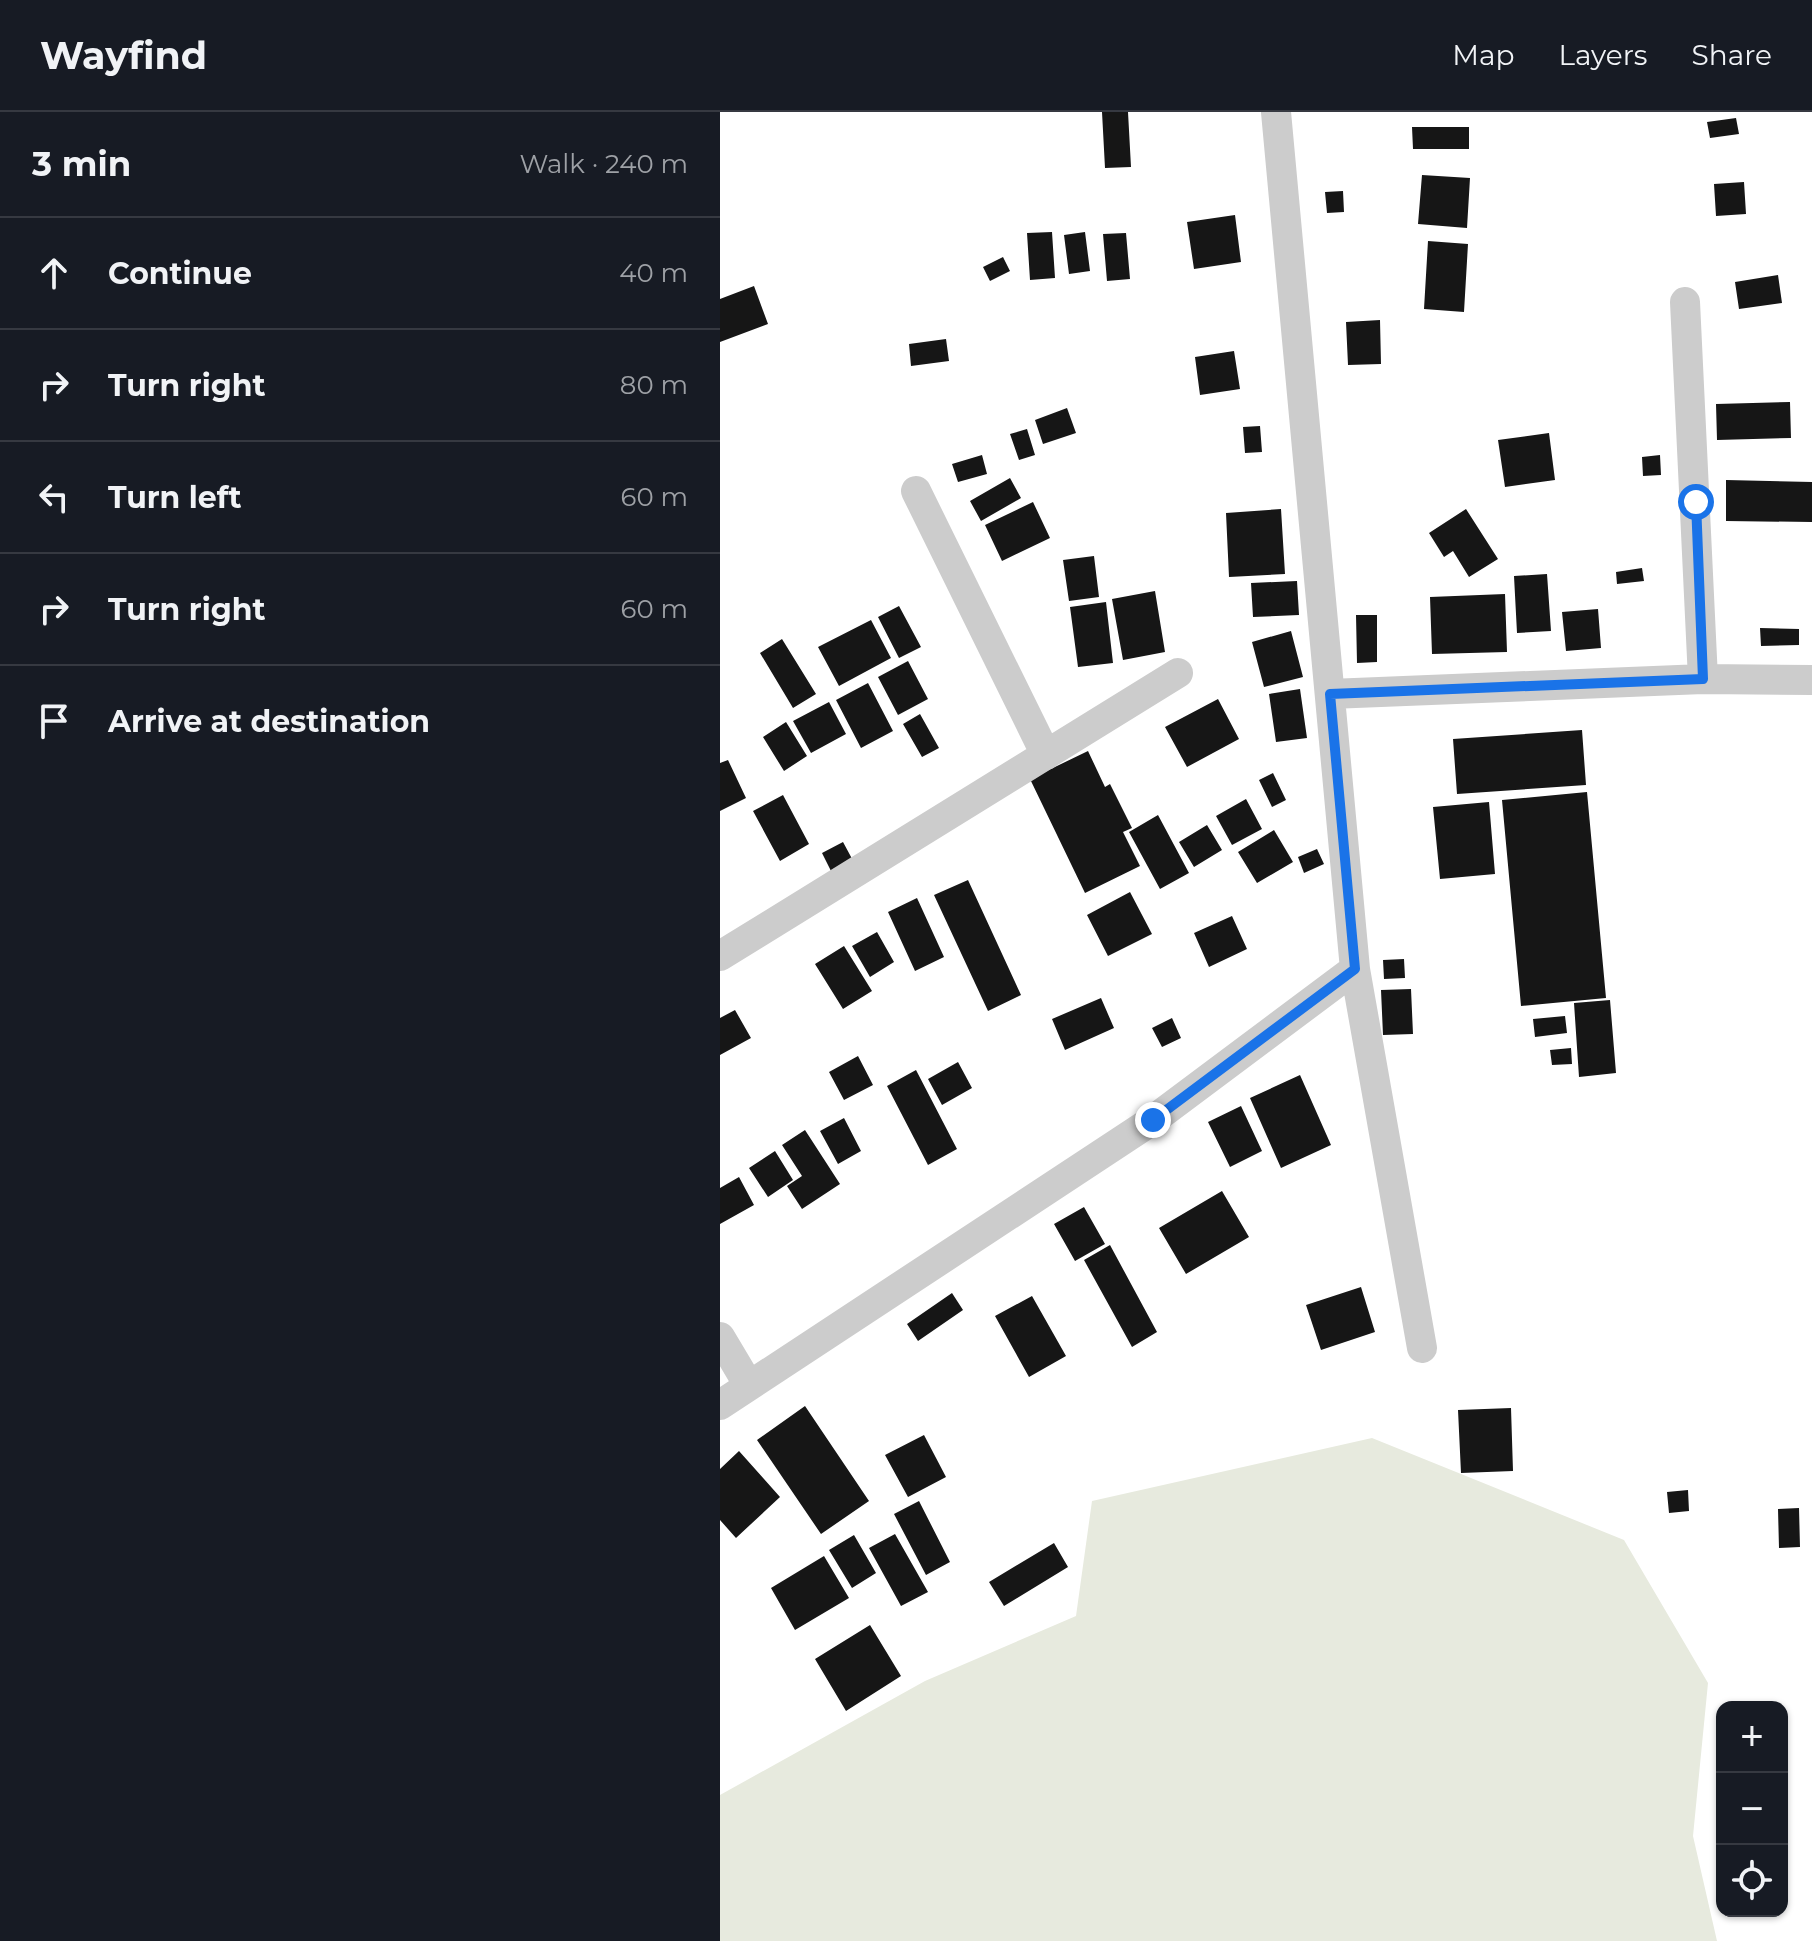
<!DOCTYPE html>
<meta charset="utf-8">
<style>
:root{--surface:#171b24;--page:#20242c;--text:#f1f3f6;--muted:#9ea1a6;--line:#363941}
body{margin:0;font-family:Montserrat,sans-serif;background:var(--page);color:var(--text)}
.controls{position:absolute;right:24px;bottom:24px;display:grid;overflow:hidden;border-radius:16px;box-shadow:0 2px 6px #0004}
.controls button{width:72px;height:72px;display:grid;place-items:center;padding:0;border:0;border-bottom:2px solid var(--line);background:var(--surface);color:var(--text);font:40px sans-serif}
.stop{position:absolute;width:24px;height:24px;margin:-18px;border:6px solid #1a73e8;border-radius:50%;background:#fff}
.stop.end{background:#1a73e8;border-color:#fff;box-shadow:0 2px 8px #0008}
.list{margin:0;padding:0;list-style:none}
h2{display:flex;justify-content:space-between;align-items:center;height:104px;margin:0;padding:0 32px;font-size:34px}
h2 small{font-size:26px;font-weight:400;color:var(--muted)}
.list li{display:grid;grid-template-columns:52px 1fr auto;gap:24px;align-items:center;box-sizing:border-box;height:112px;padding:0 32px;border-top:2px solid var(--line)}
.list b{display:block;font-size:30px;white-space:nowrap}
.list em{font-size:26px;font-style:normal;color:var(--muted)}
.icon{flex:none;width:44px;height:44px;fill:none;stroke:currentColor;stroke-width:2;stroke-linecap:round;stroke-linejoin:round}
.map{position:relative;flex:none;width:1092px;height:1829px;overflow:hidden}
header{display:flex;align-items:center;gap:48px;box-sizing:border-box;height:112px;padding:0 40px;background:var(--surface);border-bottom:2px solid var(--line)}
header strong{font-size:38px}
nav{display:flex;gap:44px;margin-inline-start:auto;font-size:28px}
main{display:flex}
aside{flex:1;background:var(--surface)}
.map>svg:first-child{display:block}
.green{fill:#e7eade}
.building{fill:#161616}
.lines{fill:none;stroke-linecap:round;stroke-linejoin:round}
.minor{stroke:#ccc;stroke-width:30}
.route{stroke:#1a73e8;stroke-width:10}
</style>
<header>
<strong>Wayfind</strong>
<nav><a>Map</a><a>Layers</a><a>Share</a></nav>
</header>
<main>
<aside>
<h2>3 min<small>Walk · 240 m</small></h2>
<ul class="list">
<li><svg class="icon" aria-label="ahead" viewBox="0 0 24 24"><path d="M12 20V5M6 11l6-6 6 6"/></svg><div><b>Continue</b></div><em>40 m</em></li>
<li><svg class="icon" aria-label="right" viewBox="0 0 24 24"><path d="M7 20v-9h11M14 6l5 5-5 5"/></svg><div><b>Turn right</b></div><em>80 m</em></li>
<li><svg class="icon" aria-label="left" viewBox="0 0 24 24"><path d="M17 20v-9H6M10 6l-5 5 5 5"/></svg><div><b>Turn left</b></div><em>60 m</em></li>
<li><svg class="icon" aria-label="right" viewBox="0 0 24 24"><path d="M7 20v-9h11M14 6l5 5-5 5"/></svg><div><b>Turn right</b></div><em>60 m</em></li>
<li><svg class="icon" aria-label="arrive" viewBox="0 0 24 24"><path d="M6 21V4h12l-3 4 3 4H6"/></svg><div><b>Arrive at destination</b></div></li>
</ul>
</aside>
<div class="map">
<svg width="1092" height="1829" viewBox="0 0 1092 1829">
<rect width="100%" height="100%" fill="#fff"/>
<path class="green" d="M652,1326L904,1428L988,1571L973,1724L997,1829H0V1683L205,1569L356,1504L372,1389Z"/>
<path class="building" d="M382,0H408L411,55L385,56Z
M1016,6L1019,22L990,26L987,10Z
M692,15H749V37H693Z
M702,63L750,66L747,116L698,112Z
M1024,70L1026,102L996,104L994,72Z
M623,79L624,100L607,101L605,80Z
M515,103L521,150L474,157L467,110Z
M332,120L335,166L310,168L307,121Z
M365,120L370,159L349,162L344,123Z
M406,121L410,167L387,169L383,122Z
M708,129L748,132L744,200L704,197Z
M283,145L290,159L270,169L263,155Z
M1058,163L1062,191L1019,197L1015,170Z
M34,174L48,212L0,230V187Z
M660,208L661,252L628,253L626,210Z
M226,227L229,249L191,254L189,232Z
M514,239L520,277L480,283L475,245Z
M1070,290L1071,326L997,328L996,292Z
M347,296L356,321L323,332L315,308Z
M540,314L542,340L525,341L523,315Z
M307,317L315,343L299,348L290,322Z
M829,321L835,368L785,375L778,328Z
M262,343L267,362L238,370L232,352Z
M940,343L941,363L923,364L922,345Z
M290,366L301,386L261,409L250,389Z
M1006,368L1092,370V410L1006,409Z
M313,390L330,426L282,449L265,413Z
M561,397L565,462L509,465L506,401Z
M746,397L778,447L749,465L733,439L724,445L709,421Z
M374,444L379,485L349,489L343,448Z
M922,456L924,469L897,472L896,460Z
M827,462L831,519L797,521L794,464Z
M577,469L579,503L533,505L531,471Z
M435,479L445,540L403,548L392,487Z
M785,482L787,540L712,542L710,485Z
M386,490L393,551L358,555L350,495Z
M179,494L201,535L179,546L158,505Z
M878,497L881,536L846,539L842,500Z
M636,503H657V550L637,551Z
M151,508L171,546L119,574L98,535Z
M1040,516L1079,517V533L1041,534Z
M571,519L583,565L544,575L532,530Z
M62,527L96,582L73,596L40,541Z
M188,549L208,587L178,603L158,565Z
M148,571L173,619L141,636L116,588Z
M580,577L587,626L556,630L549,582Z
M498,587L519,627L467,655L445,615Z
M109,590L126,622L91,641L73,609Z
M200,602L219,636L202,645L183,612Z
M66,610L87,644L64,659L43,625Z
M862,618L866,673L737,682L733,627Z
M368,639L385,675L390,672L412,716L403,720L420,754L365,781L310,667Z
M8,648L26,686L0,699V651Z
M553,661L566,688L552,695L539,668Z
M867,680L886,886L801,894L782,688Z
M63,683L89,732L60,749L33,699Z
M526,687L542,717L512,733L496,704Z
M769,690L775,762L720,767L713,695Z
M438,703L469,761L440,777L409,720Z
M487,713L502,738L474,755L459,730Z
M554,718L573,750L537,771L518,740Z
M123,730L137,756L115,767L102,741Z
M597,737L604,752L584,761L578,745Z
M248,768L301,883L268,899L214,783Z
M410,780L432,822L388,844L367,803Z
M197,786L224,845L195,859L168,800Z
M512,804L527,837L489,855L474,821Z
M157,820L174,850L150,865L132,834Z
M124,834L152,879L123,897L95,852Z
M684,847L685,866L664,867L663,848Z
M691,877L693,922L663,923L661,878Z
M381,886L394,916L345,938L332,907Z
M890,888L896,961L859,965L854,891Z
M15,898L31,926L0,943V906Z
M845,904L847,921L815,925L813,907Z
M452,906L461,926L442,935L432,916Z
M851,936L852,952L832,953L830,938Z
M138,944L153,973L124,988L109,960Z
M238,950L252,976L222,993L208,967Z
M196,958L237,1037L208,1053L167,974Z
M580,963L611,1033L561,1056L530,986Z
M521,994L542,1039L510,1055L488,1010Z
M124,1006L141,1039L118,1052L100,1019Z
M85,1018L120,1072L82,1097L67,1074L82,1064L62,1033Z
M55,1039L73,1068L48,1085L29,1056Z
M19,1065L34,1093L0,1112V1076Z
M502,1079L529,1125L466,1162L439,1116Z
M364,1095L385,1132L355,1149L334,1112Z
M390,1133L437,1220L412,1235L364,1148Z
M641,1175L655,1220L601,1238L586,1193Z
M232,1181L243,1198L198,1229L187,1212Z
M312,1184L346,1244L309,1265L275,1204Z
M85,1294L149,1389L101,1422L37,1328Z
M791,1296L793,1359L741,1361L738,1298Z
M204,1323L226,1365L188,1385L165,1343Z
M19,1339L60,1385L16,1426L0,1408V1357Z
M968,1378L969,1399L949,1401L947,1380Z
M199,1389L230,1450L206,1463L174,1402Z
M1079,1396L1080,1435L1059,1436L1058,1397Z
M175,1422L208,1480L181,1494L149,1436Z
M134,1423L156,1461L132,1476L109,1438Z
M334,1431L348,1455L284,1494L269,1470Z
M104,1444L129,1486L75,1518L51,1476Z
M150,1513L181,1564L126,1599L95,1547Z"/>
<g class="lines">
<path class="minor" d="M556,0L635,857L702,1236
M965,190L983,567
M196,379L326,643
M610,582L983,567L1092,568
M0,844L458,561
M0,1225L28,1272
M0,1293L433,1008L635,857"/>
</g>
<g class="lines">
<path class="route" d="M433,1008L635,857L610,582L983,567L976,390"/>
</g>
</svg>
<div class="controls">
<button>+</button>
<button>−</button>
<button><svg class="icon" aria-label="locate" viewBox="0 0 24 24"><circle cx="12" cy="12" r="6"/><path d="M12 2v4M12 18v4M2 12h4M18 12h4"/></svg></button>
</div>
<div class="stop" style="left:976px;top:390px"></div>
<div class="stop end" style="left:433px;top:1008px"></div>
</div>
</main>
